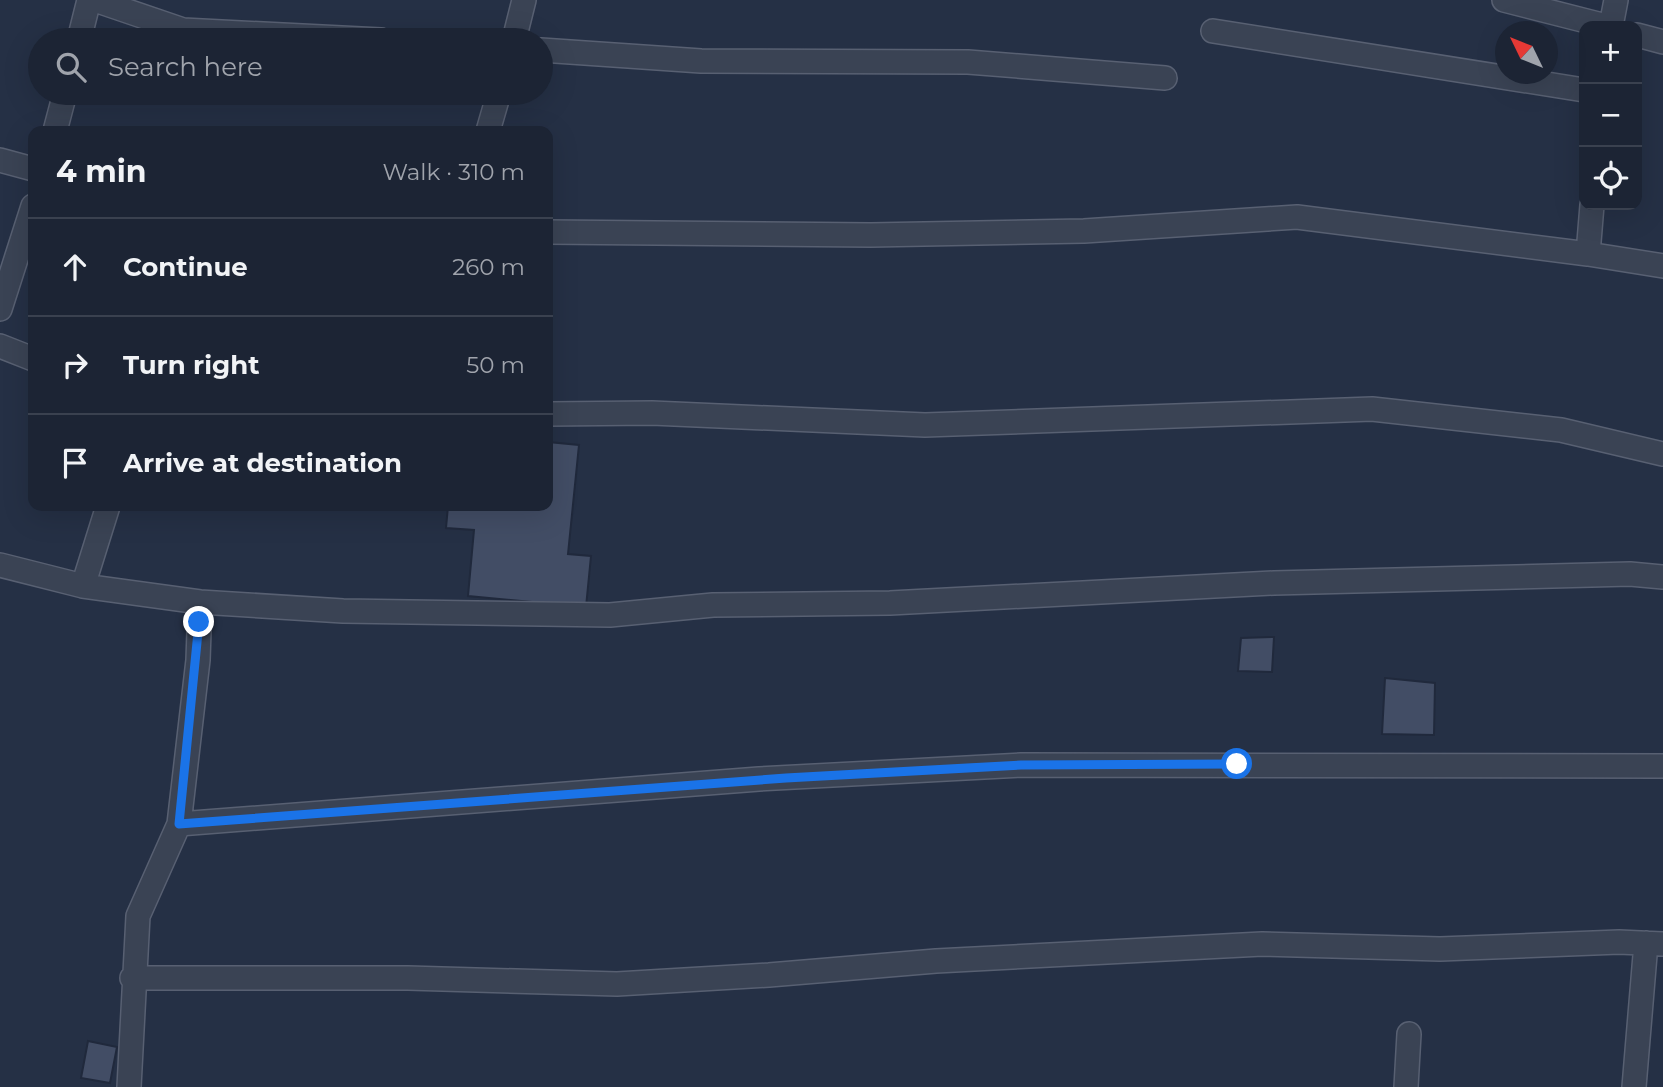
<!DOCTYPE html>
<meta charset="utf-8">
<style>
:root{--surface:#1c2434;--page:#293040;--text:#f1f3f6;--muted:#a0a4ac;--line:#3a414f}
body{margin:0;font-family:Montserrat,sans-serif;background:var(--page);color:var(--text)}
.controls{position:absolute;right:21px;top:21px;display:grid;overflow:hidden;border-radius:14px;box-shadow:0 7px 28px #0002}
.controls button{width:63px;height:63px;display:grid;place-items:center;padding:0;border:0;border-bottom:2px solid var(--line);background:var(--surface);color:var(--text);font:35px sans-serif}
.compass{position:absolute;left:1495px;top:21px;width:63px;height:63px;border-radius:50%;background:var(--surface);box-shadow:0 7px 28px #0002;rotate:313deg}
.stop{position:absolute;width:21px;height:21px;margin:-16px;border:5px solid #1a73e8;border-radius:50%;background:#fff}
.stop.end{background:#1a73e8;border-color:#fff;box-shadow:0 2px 7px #0008}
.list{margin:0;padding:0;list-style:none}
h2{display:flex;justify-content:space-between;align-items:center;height:91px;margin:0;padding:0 28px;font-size:30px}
h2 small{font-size:23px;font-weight:400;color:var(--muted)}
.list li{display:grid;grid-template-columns:46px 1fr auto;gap:21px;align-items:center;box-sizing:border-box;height:98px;padding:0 28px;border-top:2px solid var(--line)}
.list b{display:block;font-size:26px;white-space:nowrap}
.list em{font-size:23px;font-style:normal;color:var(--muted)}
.icon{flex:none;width:38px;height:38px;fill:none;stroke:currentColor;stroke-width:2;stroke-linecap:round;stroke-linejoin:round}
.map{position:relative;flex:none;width:1663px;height:1087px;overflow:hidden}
.search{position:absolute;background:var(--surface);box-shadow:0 7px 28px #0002;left:28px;top:28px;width:525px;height:77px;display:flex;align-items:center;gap:18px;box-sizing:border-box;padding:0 24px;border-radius:38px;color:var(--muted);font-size:26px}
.panel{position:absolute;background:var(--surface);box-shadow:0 7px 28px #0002;left:28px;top:126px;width:525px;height:385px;border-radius:14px}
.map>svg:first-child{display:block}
.building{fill:#424d65;stroke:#20293c;stroke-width:2}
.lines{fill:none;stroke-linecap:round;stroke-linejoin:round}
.street-casing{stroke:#586072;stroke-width:26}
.street{stroke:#3a4354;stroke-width:23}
.route{stroke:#1a73e8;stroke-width:9}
</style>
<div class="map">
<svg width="1663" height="1087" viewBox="0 0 1663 1087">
<rect width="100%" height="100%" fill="#253045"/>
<path class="building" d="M548,442L579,445L568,554L591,556L586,607L468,596L474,530L446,528L448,506H548Z
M1274,637L1272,672L1238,671L1241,638Z
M1385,678L1435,683L1434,735L1382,734Z
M88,1041L117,1047L110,1083L81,1078Z"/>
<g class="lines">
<g class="street-casing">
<path id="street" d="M95,0L183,30L381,40
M1504,0L1606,26
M1611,26L1616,0
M1213,31L1584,90
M1637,35L1663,42
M79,40L89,0
M514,40L524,0
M541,50L701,61L968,62L1165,78
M55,131L65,93
M488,131L499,93
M0,160L33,169
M548,232L871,235L1084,231L1297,217L1588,254L1663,266
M1588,254L1592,205
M0,309L33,206
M0,346L33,359
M548,414L652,413L925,425L1372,409L1561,430L1663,454
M0,565L83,586L200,602L343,611L610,615L713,605L890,603L1274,583L1630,574L1663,577
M83,586L108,506
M179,824L759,779L1021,765L1663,766
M132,978H408L617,984L769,975L936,961L1262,944L1440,949L1619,942L1663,944
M129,1087L138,916L179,824L198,660L200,602
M1406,1087L1409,1034
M1634,1087L1646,943"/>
</g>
<use href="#street" class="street"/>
</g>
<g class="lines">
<path class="route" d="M199,622L179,824L786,778L1021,765L1237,764"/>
</g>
</svg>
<div class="controls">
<button>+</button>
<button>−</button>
<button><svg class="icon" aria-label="locate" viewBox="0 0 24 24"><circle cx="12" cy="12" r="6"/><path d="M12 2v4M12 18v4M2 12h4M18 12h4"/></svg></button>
</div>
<svg class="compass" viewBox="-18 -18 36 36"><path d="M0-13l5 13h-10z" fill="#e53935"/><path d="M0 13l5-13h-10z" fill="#a0a4ac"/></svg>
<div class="stop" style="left:1237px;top:764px"></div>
<div class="stop end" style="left:199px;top:622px"></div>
<div class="search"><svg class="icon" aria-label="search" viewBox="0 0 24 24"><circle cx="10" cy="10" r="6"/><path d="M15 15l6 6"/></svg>Search here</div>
<section class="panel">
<h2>4 min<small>Walk · 310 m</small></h2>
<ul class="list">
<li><svg class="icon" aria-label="ahead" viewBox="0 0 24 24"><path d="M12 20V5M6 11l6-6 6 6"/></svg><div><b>Continue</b></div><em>260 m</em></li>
<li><svg class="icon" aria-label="right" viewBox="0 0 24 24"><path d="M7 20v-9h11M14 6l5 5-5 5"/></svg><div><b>Turn right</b></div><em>50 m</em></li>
<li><svg class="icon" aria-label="arrive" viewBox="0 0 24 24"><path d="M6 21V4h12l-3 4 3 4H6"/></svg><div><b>Arrive at destination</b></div></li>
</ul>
</section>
</div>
